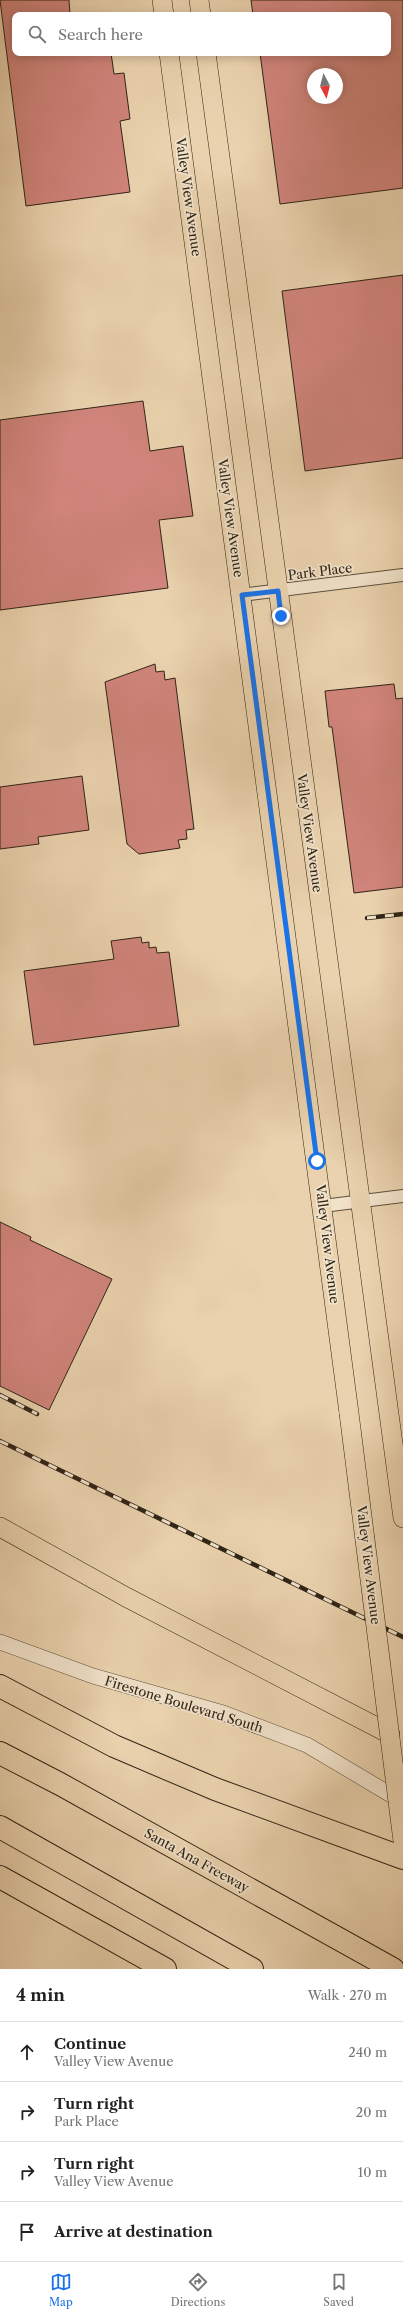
<!DOCTYPE html>
<meta charset="utf-8">
<style>
:root{--surface:#fff;--page:#f6f6f6;--text:#222;--muted:#767676;--line:#e0e0e0;--accent:#1a73e8}
body{margin:0;font-family:"Libre Caslon Text",serif;background:var(--page);color:var(--text)}
.compass{position:absolute;left:307px;top:68px;width:36px;height:36px;border-radius:50%;background:var(--surface);box-shadow:0 2px 10px #0003;rotate:173deg}
.stop{position:absolute;width:12px;height:12px;margin:-9px;border:3px solid #1a73e8;border-radius:50%;background:#fff}
.stop.end{background:#1a73e8;border-color:#fff;box-shadow:0 1px 4px #0008}
.list{margin:0;padding:0;list-style:none}
h2{display:flex;justify-content:space-between;align-items:center;height:52px;margin:0;padding:0 16px;font-size:17px}
h2 small{font-size:13px;font-weight:400;color:var(--muted)}
.list li{display:grid;grid-template-columns:26px 1fr auto;gap:12px;align-items:center;box-sizing:border-box;height:60px;padding:0 16px;border-top:1px solid var(--line)}
.list b{display:block;font-size:15px;white-space:nowrap}
.list p{margin:0;font-size:13px;white-space:nowrap;color:var(--muted)}
.list em{font-size:13px;font-style:normal;color:var(--muted)}
.icon{flex:none;width:22px;height:22px;fill:none;stroke:currentColor;stroke-width:2;stroke-linecap:round;stroke-linejoin:round}
.map{position:relative;flex:none;width:403px;height:1969px;overflow:hidden}
.search{position:absolute;background:var(--surface);box-shadow:0 2px 10px #0003;left:12px;right:12px;top:12px;height:44px;display:flex;align-items:center;gap:10px;box-sizing:border-box;padding:0 14px;border-radius:8px;color:var(--muted);font-size:15px}
.sheet{height:292px;background:var(--surface)}
nav{display:flex;justify-content:space-around;align-items:center;box-sizing:border-box;height:56px;border-top:1px solid var(--line);background:var(--surface);font-size:11px;color:var(--muted)}
nav a{display:grid;justify-items:center;gap:2px}
nav .on{color:var(--accent)}
.map>svg:first-child{display:block}
.building{fill:#d0847b;stroke:#2f2416;fill-rule:evenodd}
.lines{fill:none;stroke-linecap:round;stroke-linejoin:round}
.minor-casing{stroke:#5e503c;stroke-width:14}
.tertiary-casing{stroke:#5e503c;stroke-width:16}
.primary-casing{stroke:#2f2416;stroke-width:20}
.motorway-casing{stroke:#2f2416;stroke-width:24}
.minor{stroke:#f1e2ca;stroke-width:12}
.tertiary{stroke:#f1e2ca;stroke-width:15}
.primary{stroke:#ead2ae;stroke-width:19}
.motorway{stroke:#ead2ae;stroke-width:22}
.rail-casing{stroke:#2f2416;stroke-width:4.5}
.rail{stroke:#f1e2ca;stroke-width:3;stroke-dasharray:9;stroke-linecap:butt}
.primary-bridge-casing{stroke:#2f2416;stroke-width:20;stroke-linecap:butt}
.primary-bridge{stroke:#ead2ae;stroke-width:19}
.route{stroke:#1a73e8;stroke-width:5}
.labels{text-anchor:middle;dominant-baseline:central;stroke-width:3.5;stroke-linejoin:round;paint-order:stroke}
.street-label{font-size:13px;fill:#2f2416;stroke:#f1e2ca}
</style>
<div class="map">
<svg width="403" height="1969" viewBox="0 0 403 1969">
<rect width="100%" height="100%" fill="#ead2ae"/>
<filter id="stains"><feTurbulence type="fractalNoise" baseFrequency=".005" numOctaves="4"/><feColorMatrix values="0 0 0 0 .2 0 0 0 0 .09 0 0 0 0 .02 0 0 0 .5 -.17"/></filter>
<radialGradient id="worn" r=".72"><stop offset=".6" stop-color="#630" stop-opacity="0"/><stop offset="1" stop-color="#630" stop-opacity=".3"/></radialGradient>
<path class="building" d="M0,0H69L70,15H15V53H111L114,74L124,73L130,119L120,121L130,192L26,206Z
M251,0H403V188L280,204L260,53H388V15H253ZM313,74H337V98H313Z
M403,275V458L305,471L282,291Z
M143,401L150,451L183,446L193,516L159,520L168,588L0,610V420Z
M155,664L156,672L164,671L165,680L175,678L194,829L186,830L187,839L178,840L180,848L139,854L127,844L105,682Z
M394,684L396,699L403,698V887L354,893L332,727H329L325,691Z
M82,776L89,830L38,837L39,844L0,849V787Z
M141,937L142,943L149,942V948L156,947L157,953L169,952L179,1026L34,1045L24,971L114,959L111,941Z
M0,1222L31,1237L30,1240L112,1279L49,1410L0,1386Z"/>
<g class="lines">
<g class="minor-casing">
<path id="minor" d="M241,595L403,575
M323,1206L403,1196"/>
</g>
<g class="tertiary-casing">
<path id="tertiary" d="M0,1642L93,1676L223,1713L307,1745L403,1802"/>
</g>
<g class="primary-casing">
<path id="primary" d="M162,0L164,15
M199,0L201,15
M169,53L349,1413
M206,53L403,1518
M0,1527L126,1597L390,1734"/>
</g>
<g class="motorway-casing">
<path id="motorway" d="M0,1686L114,1746L215,1789L403,1858
M0,1753L60,1784L393,1969
M0,1827L252,1969
M0,1877L165,1969"/>
</g>
<use href="#minor" class="minor"/>
<use href="#tertiary" class="tertiary"/>
<use href="#primary" class="primary"/>
<use href="#motorway" class="motorway"/>
<g class="rail-casing">
<path id="rail" d="M367,918L403,914
M0,1395L37,1414
M0,1441L403,1637"/>
</g>
<use href="#rail" class="rail"/>
<g class="primary-bridge-casing">
<path id="primary-bridge" d="M349,1413L403,1841"/>
</g>
<use href="#primary-bridge" class="primary-bridge"/>
</g>
<g class="lines">
<path class="route" d="M281,616L278,591L242,595L317,1161"/>
</g>
<g class="labels">
<g class="street-label">
<text transform="translate(189 197) rotate(82)">Valley View Avenue</text>
<text transform="translate(231 518) rotate(82)">Valley View Avenue</text>
<text transform="translate(320 571) rotate(-7)">Park Place</text>
<text transform="translate(310 833) rotate(82)">Valley View Avenue</text>
<text transform="translate(328 1244) rotate(83)">Valley View Avenue</text>
<text transform="translate(369 1565) rotate(83)">Valley View Avenue</text>
<text transform="translate(184 1704) rotate(17)">Firestone Boulevard South</text>
<text transform="translate(197 1860) rotate(29)">Santa Ana Freeway</text>
</g>
</g>
<rect width="100%" height="100%" filter="url(#stains)"/>
<rect width="100%" height="100%" fill="url(#worn)"/>
</svg>
<svg class="compass" viewBox="-18 -18 36 36"><path d="M0-13l5 13h-10z" fill="#e53935"/><path d="M0 13l5-13h-10z" fill="#767676"/></svg>
<div class="stop" style="left:317px;top:1161px"></div>
<div class="stop end" style="left:281px;top:616px"></div>
<div class="search"><svg class="icon" aria-label="search" viewBox="0 0 24 24"><circle cx="10" cy="10" r="6"/><path d="M15 15l6 6"/></svg>Search here</div>
</div>
<section class="sheet">
<h2>4 min<small>Walk · 270 m</small></h2>
<ul class="list">
<li><svg class="icon" aria-label="ahead" viewBox="0 0 24 24"><path d="M12 20V5M6 11l6-6 6 6"/></svg><div><b>Continue</b><p>Valley View Avenue</p></div><em>240 m</em></li>
<li><svg class="icon" aria-label="right" viewBox="0 0 24 24"><path d="M7 20v-9h11M14 6l5 5-5 5"/></svg><div><b>Turn right</b><p>Park Place</p></div><em>20 m</em></li>
<li><svg class="icon" aria-label="right" viewBox="0 0 24 24"><path d="M7 20v-9h11M14 6l5 5-5 5"/></svg><div><b>Turn right</b><p>Valley View Avenue</p></div><em>10 m</em></li>
<li><svg class="icon" aria-label="arrive" viewBox="0 0 24 24"><path d="M6 21V4h12l-3 4 3 4H6"/></svg><div><b>Arrive at destination</b></div></li>
</ul>
</section>
<nav>
<a class="on"><svg class="icon" aria-label="map" viewBox="0 0 24 24"><path d="M3 6l6-2 6 2 6-2v14l-6 2-6-2-6 2zM9 4v14M15 6v14"/></svg>Map</a>
<a><svg class="icon" aria-label="directions" viewBox="0 0 24 24"><path d="M12 3l9 9-9 9-9-9zM9 14v-3h6M13 9l2 2-2 2"/></svg>Directions</a>
<a><svg class="icon" aria-label="saved" viewBox="0 0 24 24"><path d="M7 4h10v16l-5-4-5 4z"/></svg>Saved</a>
</nav>
